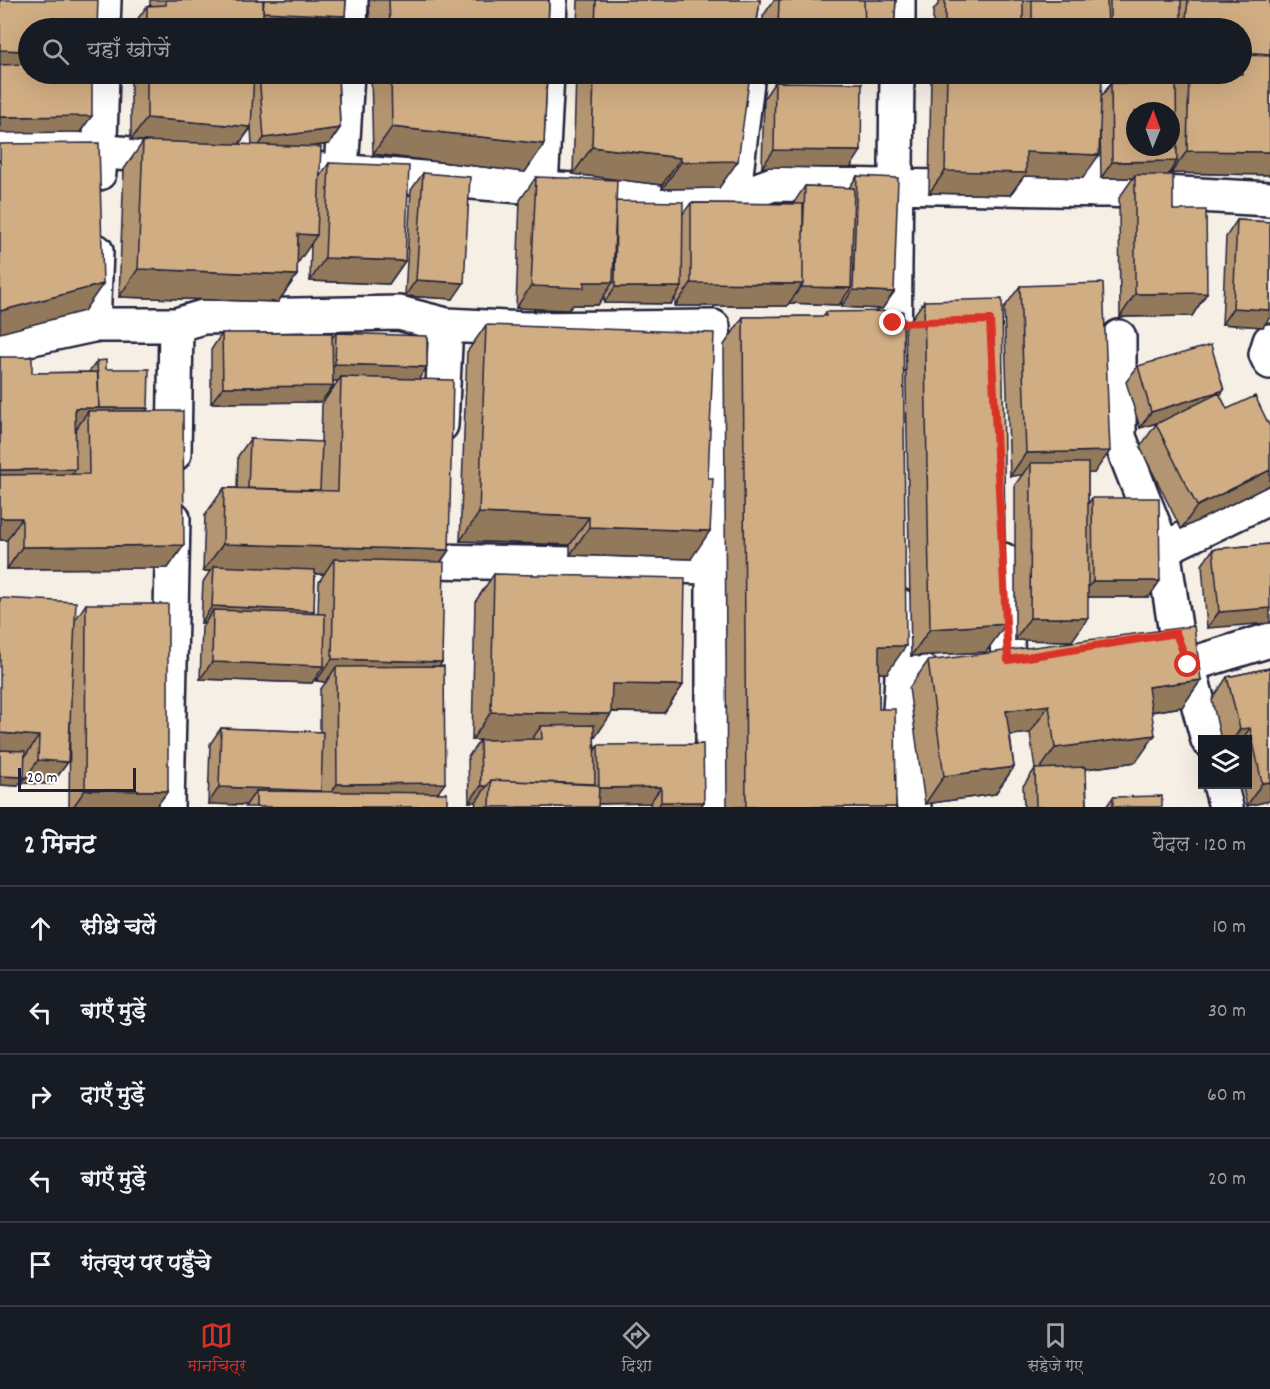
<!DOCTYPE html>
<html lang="hi">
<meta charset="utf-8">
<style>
:root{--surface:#171b24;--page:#20242c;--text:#f1f3f6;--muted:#9ea1a6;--line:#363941;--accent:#d93025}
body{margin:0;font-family:Dekko,"Playpen Sans Deva",sans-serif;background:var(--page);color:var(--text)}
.controls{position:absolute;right:18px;bottom:18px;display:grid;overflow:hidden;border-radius:0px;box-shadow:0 6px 24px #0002}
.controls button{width:54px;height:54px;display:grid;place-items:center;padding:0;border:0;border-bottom:2px solid var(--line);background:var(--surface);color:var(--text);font:30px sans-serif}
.compass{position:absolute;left:1126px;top:102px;width:54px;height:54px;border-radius:50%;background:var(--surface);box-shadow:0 6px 24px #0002;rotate:1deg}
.scale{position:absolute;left:18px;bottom:15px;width:118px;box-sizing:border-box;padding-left:6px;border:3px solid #22223b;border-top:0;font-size:16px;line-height:21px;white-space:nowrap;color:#22223b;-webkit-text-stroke:4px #fff;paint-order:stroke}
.stop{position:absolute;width:18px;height:18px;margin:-14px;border:4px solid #d93025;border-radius:50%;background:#fff}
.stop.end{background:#d93025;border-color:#fff;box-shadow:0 2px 6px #0008}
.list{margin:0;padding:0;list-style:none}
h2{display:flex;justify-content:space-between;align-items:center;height:78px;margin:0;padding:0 24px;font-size:26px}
h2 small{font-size:20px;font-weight:400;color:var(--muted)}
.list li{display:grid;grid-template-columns:39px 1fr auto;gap:18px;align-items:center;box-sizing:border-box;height:84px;padding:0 24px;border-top:2px solid var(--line)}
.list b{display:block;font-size:22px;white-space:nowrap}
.list em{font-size:20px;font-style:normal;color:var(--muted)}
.icon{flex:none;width:33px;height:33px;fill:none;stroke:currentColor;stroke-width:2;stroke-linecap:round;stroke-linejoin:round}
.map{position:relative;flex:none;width:1270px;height:807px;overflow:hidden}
.search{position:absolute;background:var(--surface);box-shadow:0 6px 24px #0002;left:18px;right:18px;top:18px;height:66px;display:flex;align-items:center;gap:15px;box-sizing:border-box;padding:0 21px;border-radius:33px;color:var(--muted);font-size:22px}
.sheet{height:498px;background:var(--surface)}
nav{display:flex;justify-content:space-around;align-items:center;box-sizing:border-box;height:84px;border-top:2px solid var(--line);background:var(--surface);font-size:16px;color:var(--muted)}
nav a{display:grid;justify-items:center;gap:3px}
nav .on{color:var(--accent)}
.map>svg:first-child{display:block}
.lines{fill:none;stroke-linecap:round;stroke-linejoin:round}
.minor-casing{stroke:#22223b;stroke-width:38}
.minor{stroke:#fff;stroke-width:33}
.wall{fill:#b49571;stroke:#22223b;stroke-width:1.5;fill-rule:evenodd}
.shaded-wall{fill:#92795c;stroke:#22223b;stroke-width:1.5}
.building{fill:#d1ad83;stroke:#22223b;stroke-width:1.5;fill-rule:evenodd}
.route{stroke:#d93025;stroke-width:8}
</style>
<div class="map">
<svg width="1270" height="807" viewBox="0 0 1270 807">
<rect width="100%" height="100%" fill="#f6efe6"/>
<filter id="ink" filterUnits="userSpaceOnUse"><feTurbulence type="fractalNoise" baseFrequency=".0167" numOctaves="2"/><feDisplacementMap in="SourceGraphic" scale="12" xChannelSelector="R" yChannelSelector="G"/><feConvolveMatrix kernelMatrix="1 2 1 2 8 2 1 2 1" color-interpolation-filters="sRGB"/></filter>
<g filter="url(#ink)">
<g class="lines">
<g class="minor-casing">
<path id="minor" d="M103,28L104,0
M350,28L351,0
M549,28L550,0
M898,28V0
M0,143L178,158
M274,166L621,194L733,199L773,184L1109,190L1270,199
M341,171L347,74
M99,173L102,74
M541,187L547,74
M1093,190L1096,74
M733,199L748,74
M93,325H176L203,317L399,313L446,325L526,329L713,327V807
M1119,337V437L1163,549
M1270,341L1266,354L1270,362
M0,345L93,325L96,251
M894,357L897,74
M441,425L446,325
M174,454L176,325
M1003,560L1008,660
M434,561L713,567
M900,606L902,677
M1176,633L1163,549L1270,497
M1208,740L1188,665L1270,640
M1220,784L1226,807
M167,807L173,518
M914,807L900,711L902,677L925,673"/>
</g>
<use href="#minor" class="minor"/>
</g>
<path class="wall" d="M150,0H346L345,16L336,28H131L147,6H150Z
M369,0H549L548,28H370Z
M578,0H760L756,28H577Z
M774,0H896L894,28H763V16Z
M941,0H1270V175L1171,173V171L1168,175L1173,210L1207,293L1192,316L1120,317L1119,198L1133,178H1101L1100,131L1083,178L1024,176L1010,195L929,193L931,74H1102L1101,97L1111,83L1173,82V77L1175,74H1242V28H933V11Z
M131,74H338L340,128L329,144L309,147L319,177L329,163L405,261L389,284L310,281L311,244L297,263V275L278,302L119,297L124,169L143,142L131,140ZM251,128L252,145L239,144Z
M371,74H547L544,144L525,172L373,154Z
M576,74H750L719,188L662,189V185L573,174Z
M775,82L850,168L762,167L764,98Z
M423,173L453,299L405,296L411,190Z
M857,176L894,292L882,309L841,307L842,301L839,305L789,303L787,306H675V298L671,304L604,303V296L598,305H573L568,310L516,308L520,200L536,177L616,201L682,215L691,203L793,204L805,186L849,188Z
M1237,220L1270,222V317L1263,327L1222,324L1226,237Z
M1020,286L1094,473H1088V504L1092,498L1149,597H1088L1072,641L1015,640V485L1022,475L1010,476L1004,308Z
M924,301L986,652L911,656L905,328Z
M826,312L887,673H879V709L896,807H727L724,345L743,317L823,316Z
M486,325L691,559L570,555V545L460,541L467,352Z
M222,333L332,338L336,333L418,379L449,550L441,562L442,662L439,666L438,793L447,807H245L246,805L208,804L210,744L221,728L320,732V690L326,682L316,681V677L312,683L200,679L202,627L205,623H201L203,582L210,571H203L205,515L224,488H237L238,456L250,439L321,442L322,404L338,381H333V386L321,402L211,403V350ZM315,574H324L319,582L318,613H312L314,611Z
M0,357L32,373L89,372L97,361L148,408L146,411L184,545L168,568L7,569V540H0Z
M1138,366L1220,395L1227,409L1270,427V485L1181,529L1140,447L1156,424L1164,421L1140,428L1126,382Z
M1270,544L1207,628L1202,565L1213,549Z
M494,574L683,685L664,713L611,712V714L594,738L595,750L598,745L704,802L700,807H650V803L598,804V807H475L476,802H469L468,757L480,740H494H472L475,602Z
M86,604L168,791L156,807H69L70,721L68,762L52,784L22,783V780L18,786L0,785L75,620Z
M928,661L1201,680L1182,707L1152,712L1136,762L1086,769L1087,807H1024L1023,786L1035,769L1030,733L1010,735L1014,767L995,794L925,804L909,688Z
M1270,668V801L1247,806L1242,784H1248V740H1221L1212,700L1227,677Z
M1113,797L1162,807H1106Z"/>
<path class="shaded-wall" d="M263,12L345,16L336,28H252Z
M0,50L28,51V74L0,78Z
M1242,52L1270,54V71L1242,69Z
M92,116L80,132L0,133V117Z
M147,118L251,127L235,150L131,140Z
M392,127L544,144L525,172L373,154Z
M340,128L329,144L253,154L264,138Z
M592,147L681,158L662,185L573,174Z
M774,150L861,151L850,168L762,167Z
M1187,151L1270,152V175L1171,173Z
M1026,152L1099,155L1083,178L1024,176L1010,195L929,193L945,171Z
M738,161L719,188L662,189L681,162Z
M1177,161L1166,178L1135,175L1133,178H1101L1112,162Z
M298,234L317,235L298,263L279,262Z
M325,258L405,261L389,284L310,281Z
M138,269L297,275L278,302L119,297Z
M416,280L464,283L453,299L405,296Z
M584,282H613L598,305H573L568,310L516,308L531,286Z
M691,283L803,284L787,306H675Z
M103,284L84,311L0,333V311Z
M615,287H682L671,304L604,303Z
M801,287L851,288L839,305L789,303Z
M853,290L894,292L882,309L841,307Z
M1207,293L1192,316L1120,317L1135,294Z
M1233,308L1270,310V317L1263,327L1222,324Z
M335,364L427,367L416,383L341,377L338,381H324Z
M333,386L321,402L211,403L223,387Z
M1224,390L1213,406L1140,428L1151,412Z
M75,408H148L137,424L88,411L75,431Z
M1110,451L1094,473L1031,475V463L1022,475L1010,476L1026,453Z
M76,469L60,492H0V470Z
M1270,470V485L1181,529L1197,506Z
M479,513L589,517L570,545L460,541Z
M0,518H22L7,540H0Z
M589,527L710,531L691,559L570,555Z
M223,544L449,550L430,577L334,559L324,574L214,572V566L210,571H203Z
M184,545L168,568L7,569L22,547Z
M1093,581H1160L1149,597H1081Z
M212,606L314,611L302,627L213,610L205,623H201Z
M1270,608V623L1207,628L1219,612Z
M1030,618H1088L1072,641L1015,640Z
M1006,624L986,652L911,656L930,629Z
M879,646H906L887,673H859Z
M332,659L442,662L426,685L336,667L326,682L316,681Z
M212,662L324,666L312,683L200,679Z
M1201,680L1182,707L1129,715L1148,687Z
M612,684L683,685L664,713L593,711Z
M1049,705L1030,733L987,738L1006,711Z
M491,712L611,714L592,742L541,726L531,741L472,740Z
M1250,728L1242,740H1233L1240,729Z
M0,733L39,736L24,758L0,757Z
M1155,735L1136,762L1035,776L1055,748Z
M38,760L68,762L52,784L22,783Z
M1014,767L995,794L925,804L944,776Z
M0,776L24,777L18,786L0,785Z
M1270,782V801L1247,806L1262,783Z
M445,783L429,805L321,807L337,784Z
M481,786H487L476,802H469Z
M219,787L321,791L310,807L256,791L246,805L208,804Z
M661,787L650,803L587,804L599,788Z
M85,790L168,791L156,807H73Z
M661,802H704L700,807H658Z"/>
<path class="building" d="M0,0H98L97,28H28V51L0,50Z
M166,0H263V28H147V6L166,5Z
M264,0H346L345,16L263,12Z
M389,0H549L548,28H390Z
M596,0H760L756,28H595Z
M779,0H864L865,28H778Z
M864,0H896L894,28H865Z
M945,0H1023V24L947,22L945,25Z
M1032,0H1107L1108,28H1032Z
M1110,0H1181V28H1110Z
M1188,0H1270V54L1242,52V28H1185Z
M947,22L1030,24V28H947Z
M1242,55L1270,56V152L1187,151L1189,74H1242Z
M28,64V74H92V116L0,117V65Z
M147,74H254L251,127L147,118Z
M259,74H338L340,128L264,138Z
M391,74H547L544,144L392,127Z
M594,74H750L738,161L681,162V158L592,147Z
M947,74H1102L1099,155L1026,152V173L945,171Z
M775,82L862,83L861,151L774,150Z
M1176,82L1177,161L1112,162L1111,83ZM1135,111H1171V147H1135Z
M143,141L321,147L317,235L298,234L297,275L138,269Z
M99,143L103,284L0,311V144Z
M329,163L409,166L405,261L325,258Z
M423,173L470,177L464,283L416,280Z
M1135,175H1173V210H1206L1207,293L1135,294Z
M857,176L898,178L894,292L853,290Z
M536,177L617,180L613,282H584V288L531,286Z
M805,186L854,188L851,288L801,287L803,284V236Z
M616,201L683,202L682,287H615Z
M691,203L803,204V284L691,283Z
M1237,220L1270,222V310L1233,308Z
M1103,283L1110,451L1026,453L1020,286Z
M1002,299L1006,624L930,629L924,301Z
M903,311L906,646H879V709H895L896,807H746L743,317L826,316V312Z
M486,325L714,333L708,478H713L710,531L589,527V517L479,513Z
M222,333H332L333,386L223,387Z
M336,333L427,336V367L335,364Z
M1211,345L1224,390L1151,412L1138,366Z
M0,357H32V373L98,372L99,408H75L76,469L0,470Z
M106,360V369H149L148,408H99L97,361Z
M341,377L453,380L449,550L223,544L224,488L338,491Z
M1219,393L1227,409L1255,396L1270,427V470L1197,506L1156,424Z
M88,411H183L184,545L22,547V518H0V475L89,474Z
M250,439L322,442L320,490L248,488Z
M1031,463H1088V618H1030Z
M1092,498H1159L1160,581H1093Z
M1270,544V608L1219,612L1213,549Z
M334,559L444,562L442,662L332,659Z
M214,566L315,570L314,611L212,606Z
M494,574L685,578L683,685L612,684L611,714L491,712Z
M0,598L76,602L68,762L38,760L39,736L0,733Z
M86,604H168V791L85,790Z
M213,610L325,614L324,666L212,662Z
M1194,626L1201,680L1148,687L1155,735L1055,748L1049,705L1006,711L1014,767L944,776L928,661Z
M444,666L445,783L337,784L336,667Z
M1270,668V782L1262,783L1250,728L1240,729L1227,677Z
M594,725L595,784L491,780L487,786H481L480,740L542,739L541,726Z
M221,728L323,732L321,791L219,787Z
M703,744L704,802H661V787L599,788L598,745Z
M0,750L25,751L24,777L0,776Z
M1085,767L1087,807H1036L1035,769Z
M491,780L599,785L598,807H490Z
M256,791L447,793V807H256Z
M1162,796V807H1113V797Z"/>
</g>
<g class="lines" filter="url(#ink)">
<path class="route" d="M893,323L990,320L1008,660L1176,633L1188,665"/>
</g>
</svg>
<div class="controls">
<button><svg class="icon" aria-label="layers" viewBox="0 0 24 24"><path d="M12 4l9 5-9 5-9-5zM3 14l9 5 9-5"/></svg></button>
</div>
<svg class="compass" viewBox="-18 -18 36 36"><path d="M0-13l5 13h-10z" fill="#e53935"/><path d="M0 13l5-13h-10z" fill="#9ea1a6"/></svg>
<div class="scale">20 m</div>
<div class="stop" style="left:1188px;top:665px"></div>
<div class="stop end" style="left:893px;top:323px"></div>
<div class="search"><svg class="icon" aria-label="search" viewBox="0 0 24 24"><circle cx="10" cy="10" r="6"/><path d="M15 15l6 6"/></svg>यहाँ खोजें</div>
</div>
<section class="sheet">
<h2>2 मिनट<small>पैदल · 120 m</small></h2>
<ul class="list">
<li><svg class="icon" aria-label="ahead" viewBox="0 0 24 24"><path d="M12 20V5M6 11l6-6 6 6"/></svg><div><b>सीधे चलें</b></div><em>10 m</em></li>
<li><svg class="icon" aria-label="left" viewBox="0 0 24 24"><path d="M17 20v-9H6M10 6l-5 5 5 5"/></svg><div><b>बाएँ मुड़ें</b></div><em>30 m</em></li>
<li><svg class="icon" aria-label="right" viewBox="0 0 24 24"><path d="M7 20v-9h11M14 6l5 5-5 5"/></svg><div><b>दाएँ मुड़ें</b></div><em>60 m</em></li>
<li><svg class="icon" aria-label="left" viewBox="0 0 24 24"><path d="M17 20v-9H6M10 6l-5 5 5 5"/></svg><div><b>बाएँ मुड़ें</b></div><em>20 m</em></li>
<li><svg class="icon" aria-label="arrive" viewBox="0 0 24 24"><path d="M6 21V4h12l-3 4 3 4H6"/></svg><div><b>गंतव्य पर पहुँचे</b></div></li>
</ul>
</section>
<nav>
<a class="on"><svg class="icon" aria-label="map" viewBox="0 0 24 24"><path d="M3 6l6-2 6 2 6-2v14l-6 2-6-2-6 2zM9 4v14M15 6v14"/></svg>मानचित्र</a>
<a><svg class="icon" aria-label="directions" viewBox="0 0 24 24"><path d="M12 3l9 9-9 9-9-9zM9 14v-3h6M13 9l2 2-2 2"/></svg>दिशा</a>
<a><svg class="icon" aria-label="saved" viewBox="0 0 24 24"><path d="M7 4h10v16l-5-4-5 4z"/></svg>सहेजे गए</a>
</nav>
